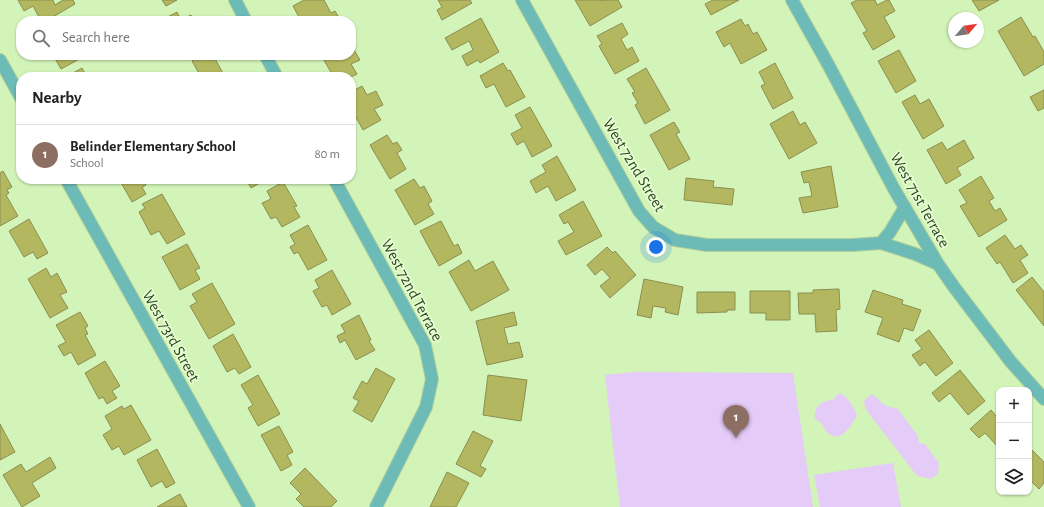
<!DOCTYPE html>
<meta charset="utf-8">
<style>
:root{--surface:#fff;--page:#f2f2f2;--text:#222;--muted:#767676;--line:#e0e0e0;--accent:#974ec1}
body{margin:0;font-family:"Alegreya Sans",sans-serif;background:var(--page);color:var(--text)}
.controls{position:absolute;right:12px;bottom:12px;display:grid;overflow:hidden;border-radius:8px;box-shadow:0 1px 3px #0004}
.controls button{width:36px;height:36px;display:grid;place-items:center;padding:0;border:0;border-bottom:1px solid var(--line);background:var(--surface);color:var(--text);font:20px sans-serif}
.compass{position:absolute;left:948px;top:12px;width:36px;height:36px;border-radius:50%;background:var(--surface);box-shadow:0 1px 3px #0004;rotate:61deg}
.you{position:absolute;left:656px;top:247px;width:14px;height:14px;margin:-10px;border:3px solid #fff;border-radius:50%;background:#1a73e8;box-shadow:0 0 0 6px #1a73e833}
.badge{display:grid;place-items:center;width:26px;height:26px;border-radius:50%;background:var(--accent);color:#fff;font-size:13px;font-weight:700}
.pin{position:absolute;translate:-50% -33px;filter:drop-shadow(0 1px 2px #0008)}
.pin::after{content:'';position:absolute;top:21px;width:14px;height:12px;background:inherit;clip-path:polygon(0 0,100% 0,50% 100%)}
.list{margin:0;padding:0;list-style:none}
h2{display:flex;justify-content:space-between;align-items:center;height:52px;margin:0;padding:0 16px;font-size:17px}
h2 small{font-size:13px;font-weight:400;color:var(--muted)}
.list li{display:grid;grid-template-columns:26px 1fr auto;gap:12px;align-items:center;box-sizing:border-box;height:60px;padding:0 16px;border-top:1px solid var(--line)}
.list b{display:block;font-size:15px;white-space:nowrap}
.list p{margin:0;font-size:13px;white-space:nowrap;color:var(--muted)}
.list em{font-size:13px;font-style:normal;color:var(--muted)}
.icon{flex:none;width:22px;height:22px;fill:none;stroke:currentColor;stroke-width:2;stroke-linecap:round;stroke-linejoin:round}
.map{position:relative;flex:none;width:1044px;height:507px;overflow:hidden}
.search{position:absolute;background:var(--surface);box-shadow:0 1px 3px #0004;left:16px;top:16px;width:340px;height:44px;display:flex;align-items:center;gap:10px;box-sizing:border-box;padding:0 14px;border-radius:16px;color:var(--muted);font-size:15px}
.panel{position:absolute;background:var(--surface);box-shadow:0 1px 3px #0004;left:16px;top:72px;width:340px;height:112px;border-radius:16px}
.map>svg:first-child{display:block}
.green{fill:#e5cbf7}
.building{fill:#b3b860;stroke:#8b8e4f}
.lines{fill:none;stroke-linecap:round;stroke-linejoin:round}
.minor-casing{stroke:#b3d09b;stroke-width:14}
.minor{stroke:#6dbbb7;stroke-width:12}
.labels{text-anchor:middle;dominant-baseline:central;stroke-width:3.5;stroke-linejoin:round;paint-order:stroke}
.street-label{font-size:16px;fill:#334028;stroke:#e4ffcf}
</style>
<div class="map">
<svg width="1044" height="507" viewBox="0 0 1044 507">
<rect width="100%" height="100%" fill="#d3f4b8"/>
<path class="green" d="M634,372L793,373L813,507H620L605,375Z
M841,393C848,398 854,407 857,415C851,427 839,447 825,430C824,428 823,426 822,424C820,422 817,420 815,418C813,407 822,400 833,400L837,395Z
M872,395C878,397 879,401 883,404C887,407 893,408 897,408L918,436L919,443L925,444L939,463L938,474L931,479L917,476L870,415C865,407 859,400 872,395Z
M893,463L901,507H820L814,475Z"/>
<path class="building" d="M18,0H53L55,5L63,0H73L75,4L46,21H41L33,6L24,11Z
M162,0H177L166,6Z
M304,0H324L331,13L335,11L341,21H301L293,6Z
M438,0H470L472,3L442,20L437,10L442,7Z
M575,0H601L602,1L604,0H618L622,7L590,26Z
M713,0H739L711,15L705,4Z
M857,0H875L877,5L887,0H889L895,11L884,17L895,37L873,50L863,33L867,31L851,3Z
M972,0H999L979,11Z
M177,12L181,20L191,15L194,21H162V20Z
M1021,17L1033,37L1035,36L1044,52V64L1024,76L998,31Z
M481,18L499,52L480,63L478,60L467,66L462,56L473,50L469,41L452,50L445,38Z
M741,19L745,26L748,24L753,34L757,32L767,50L741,64L730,43L724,47L716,32Z
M622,23L628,34L621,39L627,50L632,47L639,61L615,74L599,46L602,44L597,36Z
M354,50L360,60L351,64L357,74L351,77H337L335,73L332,74L321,55H351V51Z
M899,50L916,81L896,93L878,61Z
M53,55H87L61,69Z
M203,55H213L225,77H201L192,61Z
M503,63L508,71L510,70L525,97L506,107L494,84L486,88L480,76Z
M775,63L793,98L773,109L761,86L765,84L759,72Z
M82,68L87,77H66Z
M646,68L670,110L645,124L635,105L638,103L632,93L635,92L627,79Z
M362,86L367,95L376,91L383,105L374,109L381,120L363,130L351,108V92Z
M1044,90V108L1038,111L1030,97Z
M915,95L920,104L929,99L944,126L923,139L902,102Z
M530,107L552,146L532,157L524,141L517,145L511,134L522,128L515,115Z
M793,111L800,125L805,122L817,143L789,159L770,124Z
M674,122L680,132L676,134L690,159L669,170L650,135Z
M387,135L393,144L397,142L402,150L397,153L406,169L390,179L370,145Z
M964,140L974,158L957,168L961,175L946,184L927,150L942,142L947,150Z
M557,156L576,190L556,201L548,186L536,193L530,181L546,172L542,165Z
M831,166L838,207L803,213L799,198L812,196L809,182L804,183L801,172Z
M3,171L12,187L7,190L9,193L6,195L18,216L0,226V173Z
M981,176L994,198L989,201L995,211L1000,208L1007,220L979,237L960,206L967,203L959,190Z
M686,178L714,181L713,187L734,189L732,205L684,200Z
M119,179H142L146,185L142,187L146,194L132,202Z
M246,179H267L251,188Z
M414,179L420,188L424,186L432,201L428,204L434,214L415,225L395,190Z
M283,182L297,206L294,207L300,217L282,227L276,217L271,219L262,203L271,199L267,191Z
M162,194L185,234L167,244L159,231L151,235L139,212L145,208L142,204Z
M583,201L602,236L566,255L558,241L574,232L568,222L564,224L559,215Z
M29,219L48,253L37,259L33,252L24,257L9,231Z
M441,221L454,246L458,244L462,253L439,266L420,231Z
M308,225L327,260L308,270L298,252L294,254L290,247L295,244L290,235Z
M1005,235L1015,249L1021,245L1028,255L1020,260L1028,273L1013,283L1000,262L997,264L986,248Z
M187,244L200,268L195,270L200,279L180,290L162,257Z
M607,247L613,253L615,251L636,275L610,298L600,286L610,278L602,269L595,275L587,265Z
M469,260L475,271L493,261L509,290L471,311L449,272Z
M46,268L51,277L57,273L67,292L60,295L68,308L50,318L28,279Z
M332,270L351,304L332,315L327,305L322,307L313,291L319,288L315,280Z
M1032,277L1044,292V326L1016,290Z
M644,279L683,287L678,315L665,312L666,308L653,306L651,318L637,315Z
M212,283L235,324L209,339L190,306L197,302L192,294Z
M839,289L840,309L836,310L837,331L816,332L815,314H799L798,293H813V290Z
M873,290L903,300L902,304L921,310L913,331L904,328L899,342L877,334L883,318L865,312Z
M750,291H790V320H766V313H750Z
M697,292H735V310H727V312L697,313Z
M80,312L88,326L85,328L88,334L85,335L96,355L78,365L71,352L64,356L58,346L66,342L56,325Z
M514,312L517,325L504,328L508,344L519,342L523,357L487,365L476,321Z
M359,315L371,340L369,341L375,350L356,360L345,340L340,343L337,336L345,332L341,325Z
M929,330L953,363L936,376L925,362L920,366L912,355L922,349L915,340Z
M233,334L251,367L239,374L235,368L227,372L213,346Z
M105,361L120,386L112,391L117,398L107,404L103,397L99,399L85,373Z
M376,368L395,379L372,422L353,411L359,401L353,398L362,381L367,384Z
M960,370L985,401L968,415L950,393L939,402L932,393Z
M258,375L280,414L258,426L248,408L253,405L241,385Z
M488,375L527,380L521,421L483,415Z
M131,405L151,440L124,455L119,446L112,450L103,435L112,429L105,416L122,406L124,409Z
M991,410L996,416L999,414V448L985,433L979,438L970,429Z
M0,424L15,452L0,460Z
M279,426L293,452L287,455L292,465L281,471L261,435Z
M473,431L493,441L480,466L486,469L481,477L456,464Z
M1029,447L1044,462V483L1039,489L1029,479Z
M157,449L175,483L166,488L162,481L151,487L137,460Z
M50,457L56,468L32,483L40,496L22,507L3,475L21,464L26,472Z
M305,468L337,501L331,507H304L296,499L301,494L290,483Z
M447,472L469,483L456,507H430Z
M180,494L187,507H157Z"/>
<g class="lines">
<g class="minor-casing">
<path id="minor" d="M235,0L246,21
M522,0L639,211L653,227L675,240L707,245H852L881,243L915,254L938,264
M792,0L829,66L894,189L938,264L954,287L1011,362L1044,399
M265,55L277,77
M0,60L21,98
M66,179L249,507
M334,179L425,345L432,379L426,407L376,507
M881,243L890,232L905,207"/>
</g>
<use href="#minor" class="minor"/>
</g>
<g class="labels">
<g class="street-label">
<text transform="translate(634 165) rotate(59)">West 72nd Street</text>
<text transform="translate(920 200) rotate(61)">West 71st Terrace</text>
<text transform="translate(412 290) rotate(62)">West 72nd Terrace</text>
<text transform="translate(171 336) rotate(61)">West 73rd Street</text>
</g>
</g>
</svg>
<div class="controls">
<button>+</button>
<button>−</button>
<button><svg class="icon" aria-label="layers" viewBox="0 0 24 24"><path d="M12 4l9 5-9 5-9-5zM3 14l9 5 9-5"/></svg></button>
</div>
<svg class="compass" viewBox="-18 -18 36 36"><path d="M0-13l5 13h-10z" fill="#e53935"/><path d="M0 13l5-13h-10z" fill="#767676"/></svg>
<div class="you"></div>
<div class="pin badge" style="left:736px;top:438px;background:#8d6e63">1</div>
<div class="search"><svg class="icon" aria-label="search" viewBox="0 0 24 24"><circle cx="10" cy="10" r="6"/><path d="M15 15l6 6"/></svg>Search here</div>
<section class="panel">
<h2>Nearby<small></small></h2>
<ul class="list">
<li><span class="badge" style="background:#8d6e63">1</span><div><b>Belinder Elementary School</b><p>School</p></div><em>80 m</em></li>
</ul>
</section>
</div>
